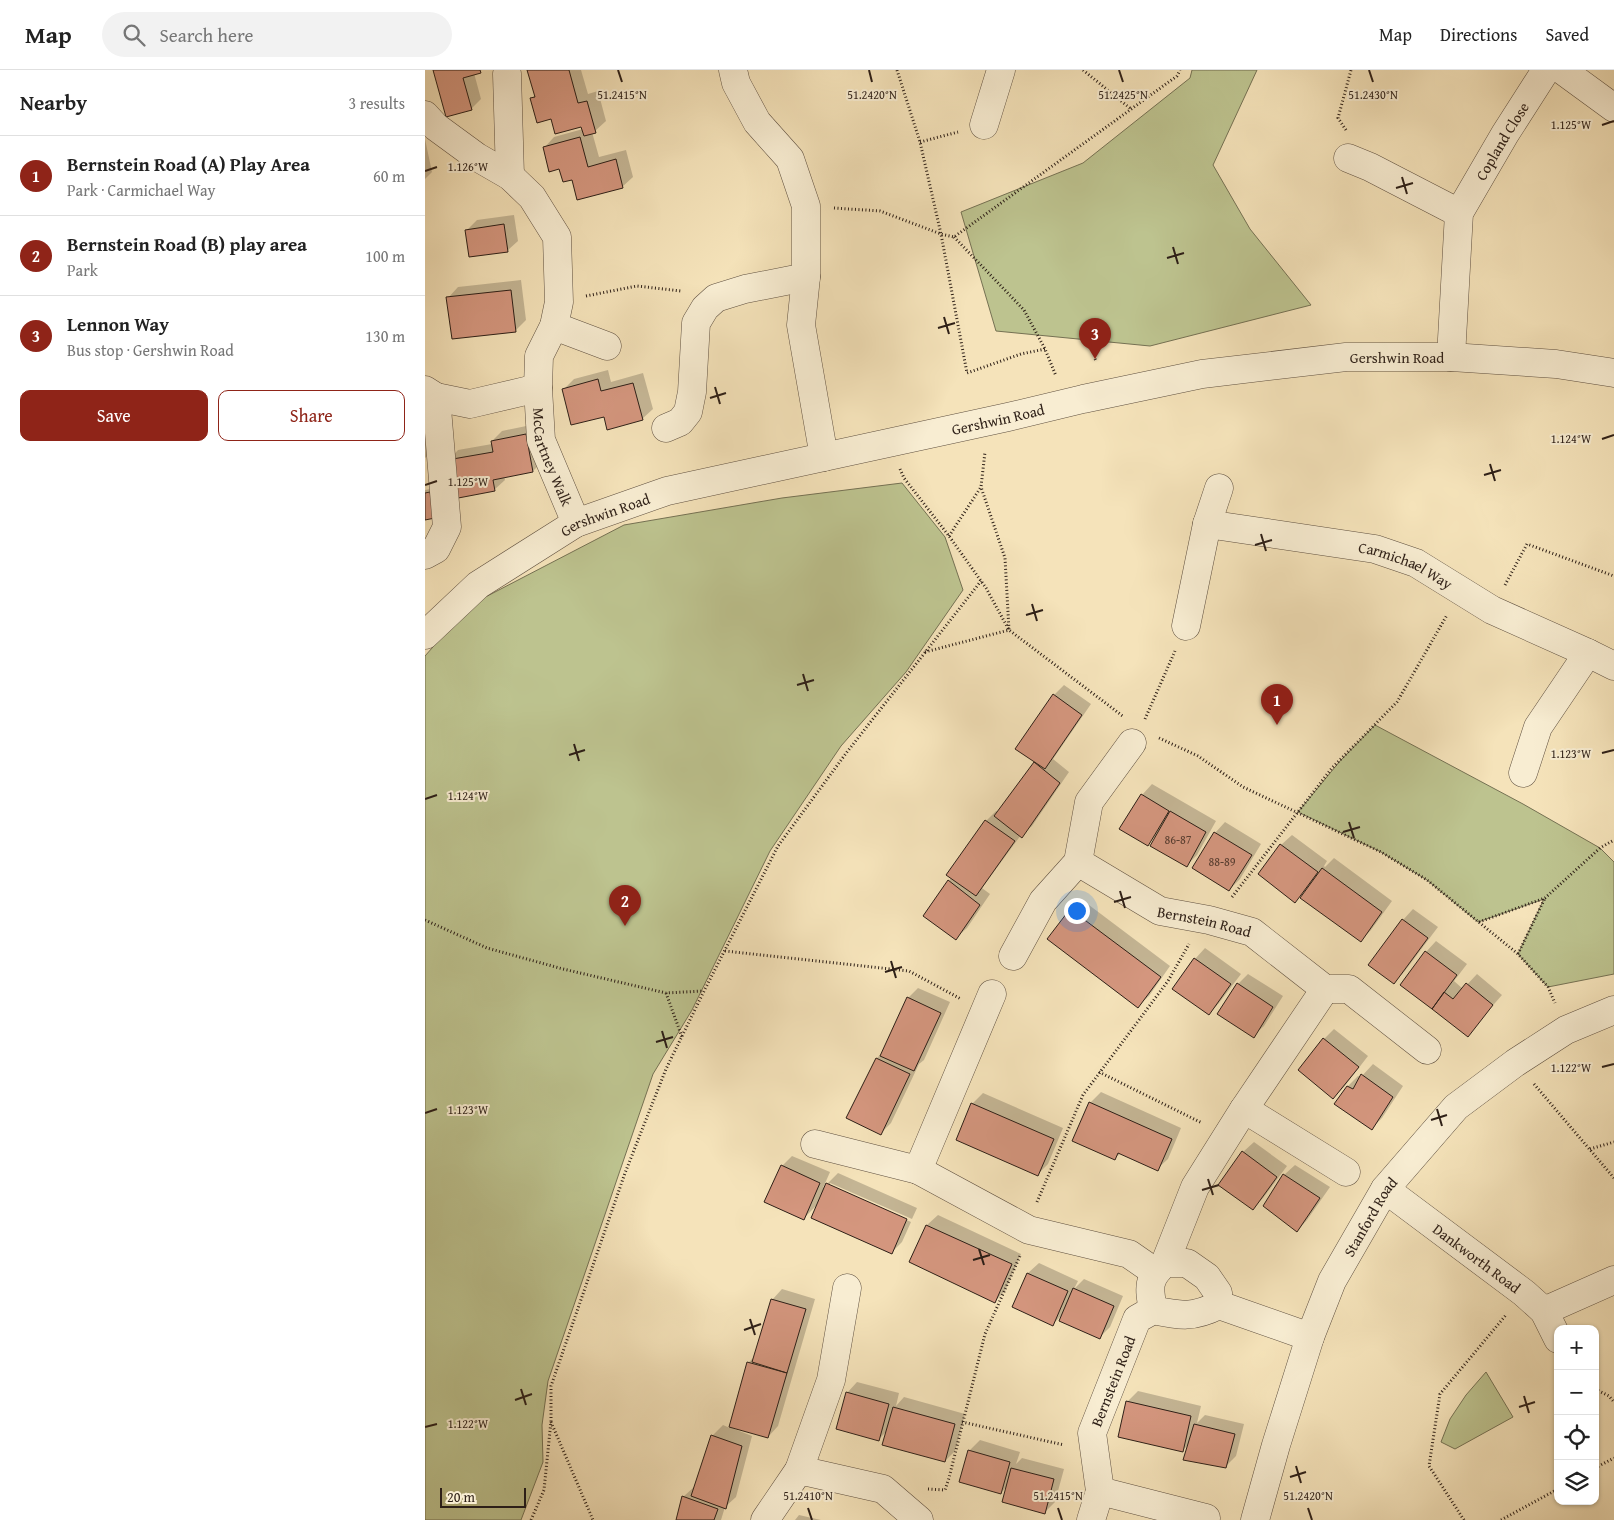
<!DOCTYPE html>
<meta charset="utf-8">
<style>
:root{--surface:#fff;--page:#f2f2f2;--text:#222;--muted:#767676;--line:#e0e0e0;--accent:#8f2418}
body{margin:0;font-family:"Gentium Book Plus",serif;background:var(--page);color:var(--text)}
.controls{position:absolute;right:15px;bottom:15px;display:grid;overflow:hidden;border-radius:10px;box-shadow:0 1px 4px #0004}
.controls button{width:45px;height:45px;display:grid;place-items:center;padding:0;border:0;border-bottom:1px solid var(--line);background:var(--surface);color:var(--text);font:25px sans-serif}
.scale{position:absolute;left:15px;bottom:12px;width:86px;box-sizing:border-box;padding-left:5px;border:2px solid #2d1f17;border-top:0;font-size:14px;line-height:18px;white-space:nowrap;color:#2d1f17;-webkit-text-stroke:4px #f8edd2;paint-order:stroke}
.you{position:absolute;left:651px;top:840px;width:18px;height:18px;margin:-12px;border:4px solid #fff;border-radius:50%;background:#1a73e8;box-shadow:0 0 0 8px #1a73e833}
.badge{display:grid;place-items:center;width:32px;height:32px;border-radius:50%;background:var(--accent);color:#fff;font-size:16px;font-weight:700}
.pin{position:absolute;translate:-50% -41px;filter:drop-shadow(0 1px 2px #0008)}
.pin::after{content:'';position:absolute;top:26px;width:18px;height:15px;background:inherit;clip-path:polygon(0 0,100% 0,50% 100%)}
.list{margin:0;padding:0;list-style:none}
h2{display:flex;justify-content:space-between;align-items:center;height:65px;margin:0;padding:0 20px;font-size:21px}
h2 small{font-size:16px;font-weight:400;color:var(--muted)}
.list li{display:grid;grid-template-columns:32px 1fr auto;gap:15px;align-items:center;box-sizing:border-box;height:80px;padding:0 20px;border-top:1px solid var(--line)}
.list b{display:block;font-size:19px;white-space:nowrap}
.list p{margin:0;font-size:16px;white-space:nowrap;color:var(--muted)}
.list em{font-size:16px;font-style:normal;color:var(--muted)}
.actions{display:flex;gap:10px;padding:15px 20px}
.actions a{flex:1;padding:11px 0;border:1px solid var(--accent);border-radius:10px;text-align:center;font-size:18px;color:var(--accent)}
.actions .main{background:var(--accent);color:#fff}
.icon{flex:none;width:28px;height:28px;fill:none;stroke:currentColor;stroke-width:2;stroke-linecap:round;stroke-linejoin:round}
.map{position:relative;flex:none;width:1189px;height:1450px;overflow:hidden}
header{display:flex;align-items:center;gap:30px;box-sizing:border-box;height:70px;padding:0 25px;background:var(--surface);border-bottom:1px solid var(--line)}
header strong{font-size:24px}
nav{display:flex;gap:28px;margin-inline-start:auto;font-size:18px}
.search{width:350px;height:45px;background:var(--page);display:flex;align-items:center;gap:12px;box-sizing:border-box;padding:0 18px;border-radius:28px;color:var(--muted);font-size:19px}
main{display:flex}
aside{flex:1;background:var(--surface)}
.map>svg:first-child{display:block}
.green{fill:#bdc38f;stroke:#757153}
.shadow{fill:#0003}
.building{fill:#d4967e;stroke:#2d1f17}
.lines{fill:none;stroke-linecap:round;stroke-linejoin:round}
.minor-casing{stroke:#5f5040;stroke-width:29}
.path{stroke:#2d1f17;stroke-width:3;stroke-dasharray:1 2.5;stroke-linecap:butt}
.minor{stroke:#f8edd2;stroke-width:28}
.ticks{fill:none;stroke:#2d1f17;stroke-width:2}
.labels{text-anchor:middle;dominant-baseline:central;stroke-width:4;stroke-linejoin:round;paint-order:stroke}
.number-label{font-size:12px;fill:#573d31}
.street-label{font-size:15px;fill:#2d1f17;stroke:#f8edd2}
.ticks-label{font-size:12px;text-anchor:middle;fill:#2d1f17;stroke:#f8edd2;stroke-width:4;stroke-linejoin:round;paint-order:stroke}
</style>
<header>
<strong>Map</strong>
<div class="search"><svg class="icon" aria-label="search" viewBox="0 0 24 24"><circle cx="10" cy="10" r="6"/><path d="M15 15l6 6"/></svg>Search here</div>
<nav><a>Map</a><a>Directions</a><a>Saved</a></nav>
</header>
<main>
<aside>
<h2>Nearby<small>3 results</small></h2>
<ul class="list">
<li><span class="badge">1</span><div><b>Bernstein Road (A) Play Area</b><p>Park · Carmichael Way</p></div><em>60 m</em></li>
<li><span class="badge">2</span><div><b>Bernstein Road (B) play area</b><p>Park</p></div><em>100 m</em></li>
<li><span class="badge">3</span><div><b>Lennon Way</b><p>Bus stop · Gershwin Road</p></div><em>130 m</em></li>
</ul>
<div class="actions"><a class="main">Save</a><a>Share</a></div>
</aside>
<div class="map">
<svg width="1189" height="1450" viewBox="0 0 1189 1450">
<rect width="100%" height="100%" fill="#f5e3ba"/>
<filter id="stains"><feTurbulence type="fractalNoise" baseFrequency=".004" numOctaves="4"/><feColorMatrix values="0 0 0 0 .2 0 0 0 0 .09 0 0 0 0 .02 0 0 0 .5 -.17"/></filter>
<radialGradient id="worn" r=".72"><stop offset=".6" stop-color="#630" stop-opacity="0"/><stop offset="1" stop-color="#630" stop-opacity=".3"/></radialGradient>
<path class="green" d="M767,0H832L788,95L825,159L886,235L725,276L571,261L536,142L658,93L765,8Z
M477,413L520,467L538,520L481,602L416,676L345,781L267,940L228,1004L123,1311L117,1355L118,1392L96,1450H0V586L45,535L199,455L357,428Z
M950,655L1098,734L1175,778L1189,792V904L1123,917L1093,884L1119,829L1053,852L1002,810L956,782L873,742L915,691Z
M1061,1302L1088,1347L1030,1379L1016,1372L1025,1349L1041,1325Z"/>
<path class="shadow" d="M9,0H57L49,3L56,29L46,39Z
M104,0H156L163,24L173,21L181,51L170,61L167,62L174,87L201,80L208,107L197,117L148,108L135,98L119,78L129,67L158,59L157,55L127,48L107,28L110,25Z
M0,69L7,102L0,109Z
M89,145L93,171L82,181L42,160L52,150Z
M96,210L101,250L90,261L23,228L33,217Z
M183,300L186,312L218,303L228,339L217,349L180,345L138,320L149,309Z
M0,343L12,377L0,388Z
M111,354L118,391L108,401L79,406L80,410L69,420L23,391L33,380L67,374V371L77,361Z
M10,418L0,449V420Z
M639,615L666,634L628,689L644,702L607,756L596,765L557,818L565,824L542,858L531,868L524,811L561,751L571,741L574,742L611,692L629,625Z
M727,714L791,751L772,785L762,795L730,767L722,775L717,725Z
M800,752L836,774L815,809L804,820L790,763Z
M867,765L902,791L899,796L900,797L909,788L967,831L946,860L936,870L881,820L870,831L834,804L856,775Z
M656,829L745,896L724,926L713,936L624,869L646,840Z
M988,839L1013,857L979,902L969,913L945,894L978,850Z
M1011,871L1042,894L1029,911L1038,919L1052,904L1077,925L1042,965L976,915L1001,882Z
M780,878L816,904L794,933L784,944L770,889Z
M823,904L858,926L839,956L828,966L813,914Z
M493,918L525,932L499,990L494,994L466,1053L456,1063L423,1047L452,988L458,982L483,928Z
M909,959L943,986L919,1017L908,1028L899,969Z
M948,994L978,1016L957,1048L946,1059L922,1017L933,1006L936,1007Z
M676,1022L756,1058L743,1089L732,1099L696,1083L690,1088L665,1033Z
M558,1023L638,1058L623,1094L613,1104L547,1034Z
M829,1072L862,1096L838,1128L828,1138L818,1082Z
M367,1086L405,1102L398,1118L413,1103L492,1138L487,1149L405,1113V1116L486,1152L477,1172L467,1182L394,1133L379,1148L357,1096Z
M870,1095L905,1117L882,1150L872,1161L859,1105Z
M513,1145L596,1184L580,1221L570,1231L485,1191L502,1155Z
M614,1193L653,1211L649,1219L659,1209L698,1226L685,1257L675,1267L638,1244L628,1254L588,1237L603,1203Z
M357,1219L390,1229L353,1356L343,1367L307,1357V1358L327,1366L311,1427L300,1437L296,1450H252L258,1427L269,1417H270L288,1365L298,1355L305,1358L323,1293L330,1286L347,1230Z
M432,1312L474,1323L471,1336L479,1327L540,1344L530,1381L520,1391L462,1361L454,1369L422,1323Z
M713,1321L776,1336L772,1353L780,1345L819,1354L811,1386L801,1396L764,1374L757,1381L694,1366L703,1331Z
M555,1370L595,1382L591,1394L597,1388L639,1399L630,1432L620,1442L582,1416L576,1423L544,1381Z
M374,1445L396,1450H370Z"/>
<path class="building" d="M8,0H55L56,3L38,8L47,40L21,47Z
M102,0H144L153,33L162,31L171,63L159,66L156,57L130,64L126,49L112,53L105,28L110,27Z
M155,67L163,97L191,89L198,118L152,130L147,110L138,112L134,99L124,102L118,77Z
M79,154L83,182L44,187L40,160Z
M86,220L91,262L27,269L21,227Z
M173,309L176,321L208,313L218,350L182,360L179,347L146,355L137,319Z
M101,364L108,402L68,410L70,421L28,429L22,390L68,382L66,371Z
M5,422L10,448L0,450V423Z
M628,624L657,645L620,699L590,679Z
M609,692L635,713L597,768L569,746Z
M716,724L744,741L723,776L694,759Z
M745,741L781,762L762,797L725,776Z
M560,750L590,771L551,826L521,805Z
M789,762L827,785L804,821L767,798Z
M855,774L893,802L870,833L833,804Z
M897,798L957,842L936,872L875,828Z
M523,810L555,835L531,870L498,846Z
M645,839L736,907L713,938L622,869Z
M977,849L1003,868L969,914L943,895Z
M1000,881L1032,905L1007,939L975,915Z
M769,888L806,914L784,945L747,919Z
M812,913L848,937L829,968L792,944Z
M1041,913L1068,935L1043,967L1007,939L1019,922L1028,929Z
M482,927L516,943L489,1001L455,986Z
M898,968L934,997L908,1029L873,1000Z
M451,988L485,1004L456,1065L421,1048Z
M936,1004L968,1027L947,1060L909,1034L922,1016L928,1019Z
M664,1032L747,1069L733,1101L693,1083L690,1090L647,1071Z
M546,1033L629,1069L613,1106L531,1070Z
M817,1081L852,1107L828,1140L793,1115Z
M356,1095L395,1113L379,1150L339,1132Z
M858,1104L895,1128L872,1162L838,1136Z
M401,1113L482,1149L467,1184L386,1148Z
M501,1155L587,1194L570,1233L484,1192Z
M602,1203L643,1221L628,1256L587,1237Z
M648,1218L689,1236L675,1269L634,1251Z
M346,1229L381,1239L362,1303L327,1292Z
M322,1292L362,1303L343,1368L304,1357Z
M421,1322L464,1334L454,1371L411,1359Z
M701,1331L766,1346L758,1382L693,1367Z
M468,1337L530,1354L520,1392L457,1375Z
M769,1354L810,1364L801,1398L758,1390Z
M286,1365L317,1376L301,1439L266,1426Z
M543,1380L585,1392L576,1424L534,1412Z
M586,1398L629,1409L620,1444L577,1432Z
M257,1426L293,1439L289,1450H251Z"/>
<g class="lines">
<g class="minor-casing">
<g id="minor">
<path d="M308,0L311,13L332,52L365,89L381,136V207L376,255L399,387"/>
<path d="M1137,0L1189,38"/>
<path d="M82,4L85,106"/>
<path id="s1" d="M0,45L11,57L52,87L85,106L107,127L132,167L134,232L129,256L114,286L113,318L116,370L151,453"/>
<path d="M559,55L576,0"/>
<path d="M923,88L945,97L1034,143"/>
<path d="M129,256L182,276"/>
<path id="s2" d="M1026,287L1034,143L1080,64L1121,0"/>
<path d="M0,320L11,327L45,334L113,318"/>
<path d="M241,358L255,352L263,342L267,322L271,253L280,238L291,228L320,219L381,207"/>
<path id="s3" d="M782,454L950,479L991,493L1067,540L1163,583L1189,596"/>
<path d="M0,485L11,479L22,457L11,327"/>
<path d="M761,556L782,454L794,418"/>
<path id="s4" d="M0,565L53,515L151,453L242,421L583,347L658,329L777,304L921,287H1026L1131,294L1189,303"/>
<path d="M1098,703L1113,657L1163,583"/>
<path id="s5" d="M653,792L735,841L784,850L827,862L900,919H924L1002,980"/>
<path d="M588,886L618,831L653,792L664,732L707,673"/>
<path d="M567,924L493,1100L604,1160L704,1184L730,1202"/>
<path d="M819,1039L921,1102"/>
<path d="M390,1074L493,1100"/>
<path id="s6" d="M960,1119L1099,1223L1119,1241L1133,1269"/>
<path d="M740,1193L770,1117L819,1039L900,919"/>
<path d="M794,1235L793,1223L782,1207L762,1193H740C722,1209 724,1218 728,1240C756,1246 768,1248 794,1235L885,1267"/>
<path d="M1119,1241L1189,1210"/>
<path d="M374,1400L406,1310L422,1218"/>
<path d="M675,1421L781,1448"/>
<path d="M340,1450L374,1400L458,1419L494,1450"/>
<path id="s7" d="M666,1450L675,1421L667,1363L712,1249L728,1240"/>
<path id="s8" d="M830,1450L851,1375L885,1267L907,1211L960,1119L1031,1037L1090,993L1141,960L1189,940"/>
</g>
</g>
<path class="path" d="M472,0L495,72L516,164L542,303L596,284L620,279
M658,0L706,39
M921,60L913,48L926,0
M495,72L533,62
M409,138L455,141L516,164L529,167L752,6L755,0
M529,167L599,240L620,279L631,306
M161,226L212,216L256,221
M670,289L671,291
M475,399L479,408L524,466L561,518L584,560L699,647
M524,466L556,417L560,382
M1080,515L1102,474L1189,506
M500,582L584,560L580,488L556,417
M720,649L750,581
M734,668L773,686L818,717L956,782L1002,810L1093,884L1123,917L1130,933
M807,827L907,698L972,632L1022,545
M0,850L62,878L138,899L241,923L278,921
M1054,852L1120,828L1175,778L1189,770
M300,881L484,901L536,929
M1093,884L1120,828
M241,923L257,967
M674,1002L777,1053
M1109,1014L1189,1108
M1165,1079L1189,1072
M612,1132L658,1025L743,911L764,874
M1170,1319L1184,1326L1189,1332
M126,1352L168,1450
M537,1352L639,1375
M1170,1398L1189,1388
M503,1419L520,1420L524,1408L560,1264L595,1186
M106,1450L119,1420L126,1351V1316L200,1103L241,999L279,921L353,776L422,682L556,511
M1039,1450L1004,1396L1015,1324L1081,1245
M1076,1450L1133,1419"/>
<use href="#minor" class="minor"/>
</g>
<path class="ticks" d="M193,0L197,12M444,0L447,12M694,0L698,12M944,0L948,12M1177,55L1189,51M0,101L12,97M977,107L982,124M971,118L988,113M748,177L753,194M742,188L759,183M519,247L524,264M513,258L530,253M290,317L295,334M285,328L301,323M1177,369L1189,365M1065,394L1070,411M1059,405L1076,400M0,415L12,411M836,464L841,481M830,475L847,470M607,534L612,551M601,545L618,540M378,604L383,621M372,615L389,610M149,674L154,691M1177,683L1189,680M144,685L160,680M0,729L12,725M924,752L929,768M918,762L935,757M695,821L700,838M689,832L706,827M466,891L471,908M460,902L477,897M237,961L242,978M231,972L248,967M1177,997L1189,994M1012,1039L1017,1056M0,1043L12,1039M1006,1050L1022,1045M783,1109L788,1125M777,1120L794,1115M554,1179L559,1195M548,1190L565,1185M325,1249L330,1265M319,1260L336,1254M96,1319L101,1335M1099,1326L1104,1343M90,1330L107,1324M1094,1337L1110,1332M0,1357L12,1354M871,1396L876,1413M865,1407L881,1402M383,1438L387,1450M633,1438L637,1450M883,1438L887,1450"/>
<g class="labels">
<g class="number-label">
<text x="753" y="769">86-87</text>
<text x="797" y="791">88-89</text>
</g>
<g class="street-label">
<text stroke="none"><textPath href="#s2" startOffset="228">Copland Close</textPath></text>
<text stroke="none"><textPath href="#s4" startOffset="1029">Gershwin Road</textPath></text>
<text stroke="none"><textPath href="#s4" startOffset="624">Gershwin Road</textPath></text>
<text stroke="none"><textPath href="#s1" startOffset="409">McCartney Walk</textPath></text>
<text stroke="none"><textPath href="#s4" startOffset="219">Gershwin Road</textPath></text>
<text stroke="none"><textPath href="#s3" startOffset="204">Carmichael Way</textPath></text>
<text stroke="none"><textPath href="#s5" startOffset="141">Bernstein Road</textPath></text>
<text stroke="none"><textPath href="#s8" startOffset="326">Stanford Road</textPath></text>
<text stroke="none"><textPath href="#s6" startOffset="115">Dankworth Road</textPath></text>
<text stroke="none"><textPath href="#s7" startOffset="145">Bernstein Road</textPath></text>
</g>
</g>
<g class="ticks-label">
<text x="197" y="29">51.2415°N</text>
<text x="447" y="29">51.2420°N</text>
<text x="698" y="29">51.2425°N</text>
<text x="948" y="29">51.2430°N</text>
<text x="1146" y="59">1.125°W</text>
<text x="43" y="101">1.126°W</text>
<text x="1146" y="373">1.124°W</text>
<text x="43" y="416">1.125°W</text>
<text x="1146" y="688">1.123°W</text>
<text x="43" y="730">1.124°W</text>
<text x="1146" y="1002">1.122°W</text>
<text x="43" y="1044">1.123°W</text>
<text x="43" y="1358">1.122°W</text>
<text x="383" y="1430">51.2410°N</text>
<text x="633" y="1430">51.2415°N</text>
<text x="883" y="1430">51.2420°N</text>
</g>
<rect width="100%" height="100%" filter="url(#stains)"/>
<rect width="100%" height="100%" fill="url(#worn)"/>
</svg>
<div class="controls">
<button>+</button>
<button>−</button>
<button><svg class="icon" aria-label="locate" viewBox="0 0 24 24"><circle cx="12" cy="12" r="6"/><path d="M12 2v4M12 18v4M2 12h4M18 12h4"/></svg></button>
<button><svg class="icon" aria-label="layers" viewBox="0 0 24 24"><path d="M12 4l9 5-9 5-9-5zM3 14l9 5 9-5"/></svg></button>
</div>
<div class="scale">20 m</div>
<div class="you"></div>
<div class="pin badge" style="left:852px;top:655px">1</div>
<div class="pin badge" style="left:200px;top:856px">2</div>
<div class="pin badge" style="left:670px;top:289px">3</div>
</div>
</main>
